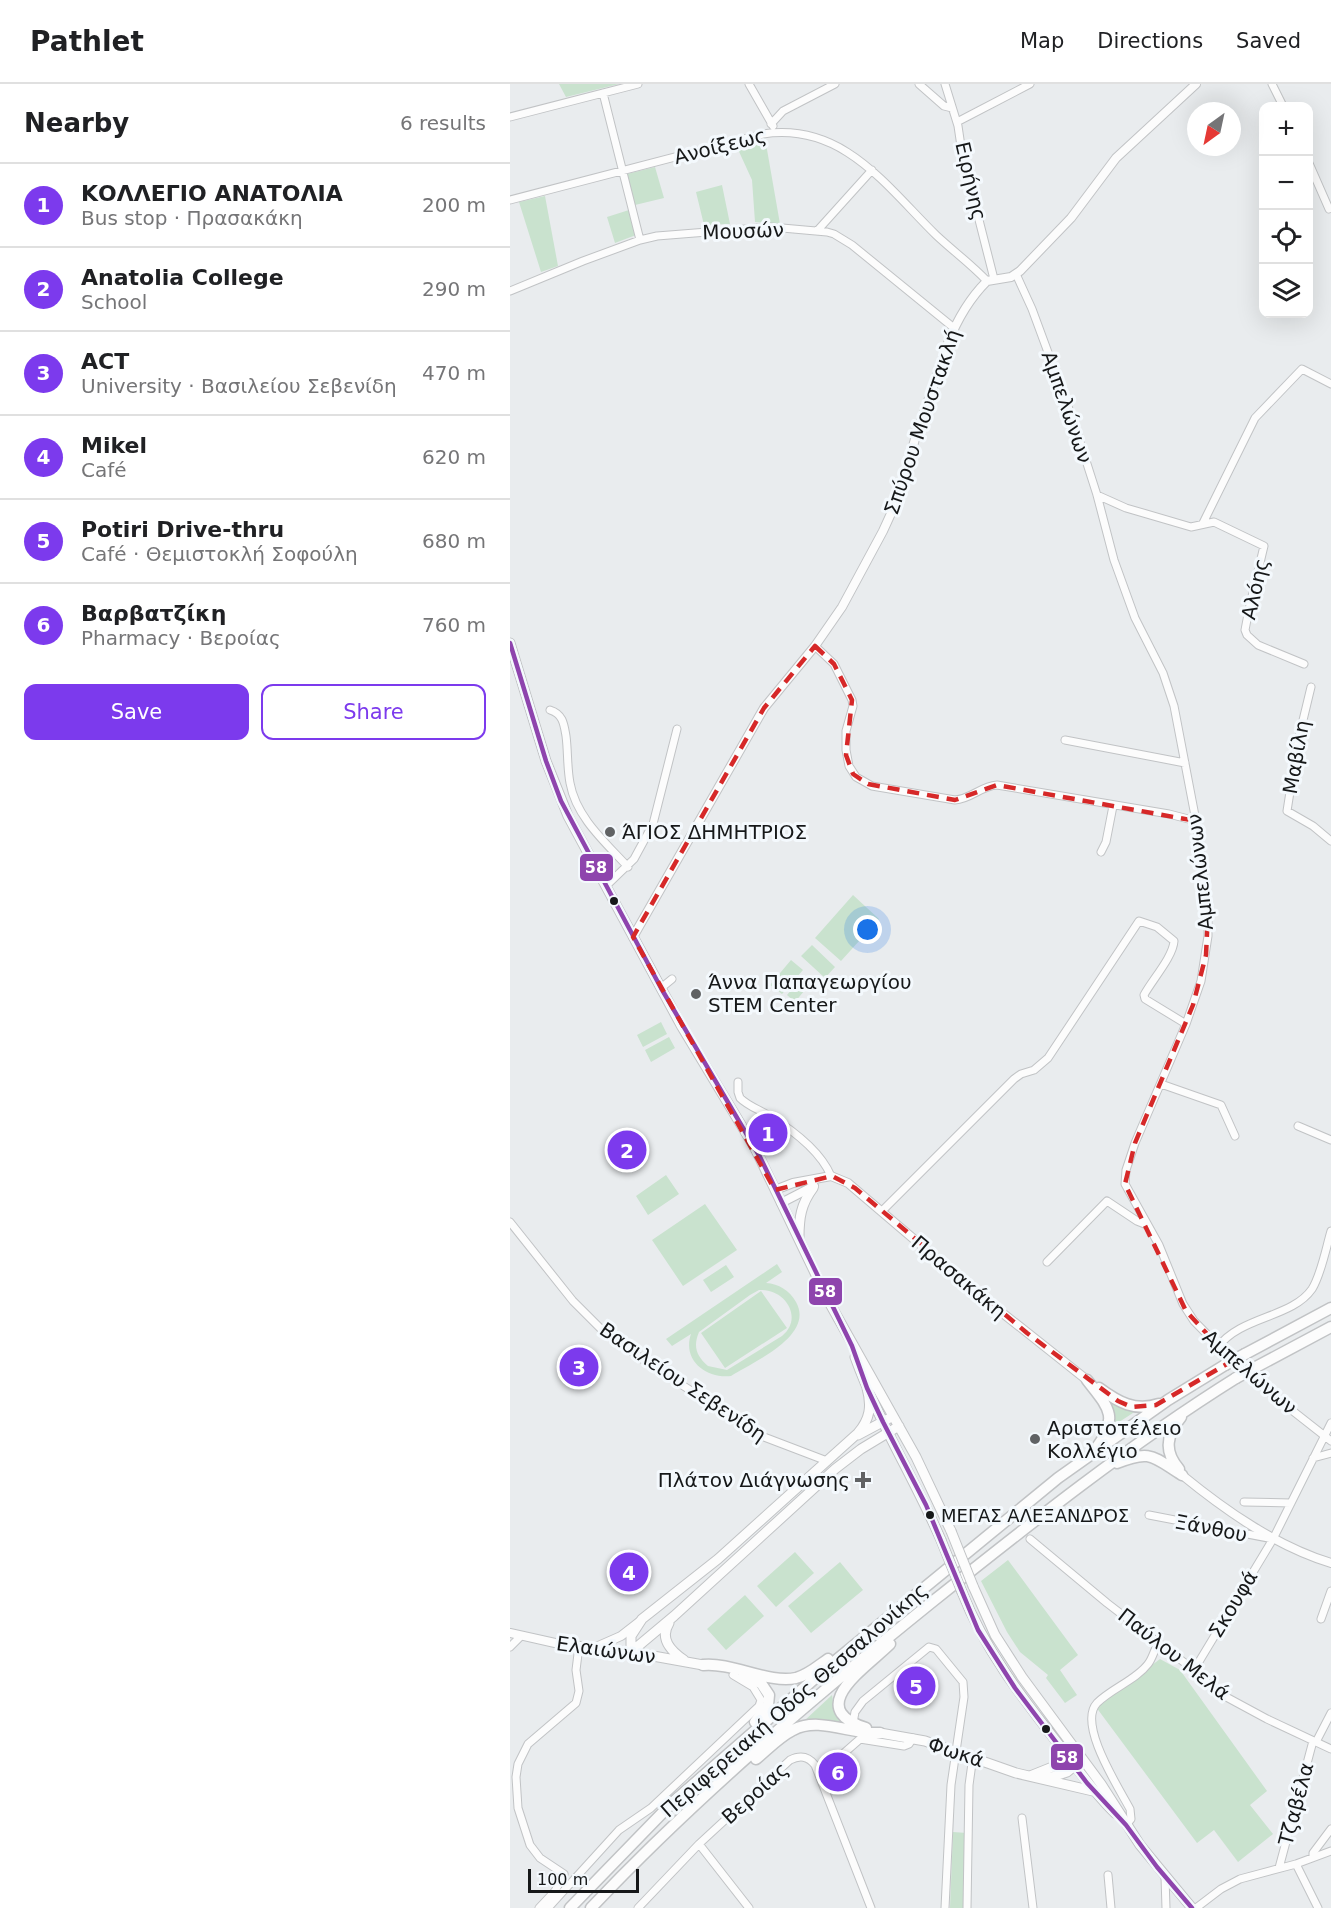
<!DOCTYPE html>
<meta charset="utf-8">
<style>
:root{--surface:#fff;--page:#f6f6f6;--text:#202124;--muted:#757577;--line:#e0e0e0;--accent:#7c3aed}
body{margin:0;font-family:"DejaVu Sans",sans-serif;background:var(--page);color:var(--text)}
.controls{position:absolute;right:18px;top:18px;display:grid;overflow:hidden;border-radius:12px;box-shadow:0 6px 24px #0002}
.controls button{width:54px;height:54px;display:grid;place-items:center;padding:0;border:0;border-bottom:2px solid var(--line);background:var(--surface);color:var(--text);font:30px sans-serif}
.compass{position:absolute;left:677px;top:18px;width:54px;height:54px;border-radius:50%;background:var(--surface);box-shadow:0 6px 24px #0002;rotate:213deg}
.scale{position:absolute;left:18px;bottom:15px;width:111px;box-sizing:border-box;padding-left:6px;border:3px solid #161819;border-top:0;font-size:16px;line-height:21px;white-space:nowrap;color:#161819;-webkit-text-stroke:4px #f4f9fd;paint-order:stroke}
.you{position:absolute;left:358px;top:846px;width:21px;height:21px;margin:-15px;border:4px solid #fff;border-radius:50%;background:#1a73e8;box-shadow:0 0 0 9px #1a73e833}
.badge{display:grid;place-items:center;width:39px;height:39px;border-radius:50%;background:var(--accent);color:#fff;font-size:20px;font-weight:700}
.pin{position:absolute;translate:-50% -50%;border:3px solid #fff;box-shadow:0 2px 6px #0006}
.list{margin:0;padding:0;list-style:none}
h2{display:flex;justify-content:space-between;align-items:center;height:78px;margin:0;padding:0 24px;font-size:26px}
h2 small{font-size:20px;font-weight:400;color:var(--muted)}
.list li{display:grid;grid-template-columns:39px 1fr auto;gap:18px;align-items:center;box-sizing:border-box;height:84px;padding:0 24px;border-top:2px solid var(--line)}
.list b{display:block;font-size:22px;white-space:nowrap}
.list p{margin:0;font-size:20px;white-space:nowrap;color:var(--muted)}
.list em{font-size:20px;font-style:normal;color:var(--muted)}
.actions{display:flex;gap:12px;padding:18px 24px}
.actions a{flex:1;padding:14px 0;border:2px solid var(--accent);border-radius:12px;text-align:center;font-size:21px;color:var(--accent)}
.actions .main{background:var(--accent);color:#fff}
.icon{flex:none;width:33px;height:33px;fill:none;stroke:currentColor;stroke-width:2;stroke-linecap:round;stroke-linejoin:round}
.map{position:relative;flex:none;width:821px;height:1824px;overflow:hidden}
header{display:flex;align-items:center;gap:36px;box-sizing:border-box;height:84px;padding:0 30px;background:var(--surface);border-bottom:2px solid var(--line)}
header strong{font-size:28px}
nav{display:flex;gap:33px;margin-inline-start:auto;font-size:21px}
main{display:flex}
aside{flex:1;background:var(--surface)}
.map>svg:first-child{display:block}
.green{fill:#c9e2ce;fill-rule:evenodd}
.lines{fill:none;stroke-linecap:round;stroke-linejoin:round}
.minor-casing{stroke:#c1c3c5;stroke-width:9}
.tertiary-casing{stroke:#c1c3c5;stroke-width:10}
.secondary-casing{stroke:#c1c3c5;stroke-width:11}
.trunk-casing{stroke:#c1c3c5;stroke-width:13}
.minor{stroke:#fcfcfc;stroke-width:7}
.tertiary{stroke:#fcfcfc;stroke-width:8}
.secondary{stroke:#fcfcfc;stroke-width:9}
.trunk{stroke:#fcfcfc;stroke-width:10}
.secondary-bridge-casing{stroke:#c1c3c5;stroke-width:11;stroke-linecap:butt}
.trunk-bridge-casing{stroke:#c1c3c5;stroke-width:13;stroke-linecap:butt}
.secondary-bridge{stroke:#fcfcfc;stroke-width:9}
.trunk-bridge{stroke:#fcfcfc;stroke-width:10}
.bus-1-casing{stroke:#f4f9fd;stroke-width:9}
.bus-1{stroke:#8e44ad;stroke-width:4.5}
.marked{fill:none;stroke:#d62828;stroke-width:4.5;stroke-dasharray:12 8;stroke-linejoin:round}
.poi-dot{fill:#606264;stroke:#f4f9fd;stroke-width:2}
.bus-dot{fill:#161819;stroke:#f4f9fd;stroke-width:2}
.labels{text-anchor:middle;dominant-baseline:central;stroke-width:6;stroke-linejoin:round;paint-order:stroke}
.bus-label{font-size:18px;fill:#161819;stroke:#f4f9fd;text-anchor:start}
.street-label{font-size:20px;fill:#161819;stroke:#f4f9fd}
.poi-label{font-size:20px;fill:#161819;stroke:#f4f9fd;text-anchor:start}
.line-badge{stroke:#f4f9fd;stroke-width:2}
.badge-label{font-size:16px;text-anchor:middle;font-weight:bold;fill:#fff}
</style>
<header>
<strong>Pathlet</strong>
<nav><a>Map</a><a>Directions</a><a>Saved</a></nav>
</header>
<main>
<aside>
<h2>Nearby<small>6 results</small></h2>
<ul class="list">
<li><span class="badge">1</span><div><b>ΚΟΛΛΕΓΙΟ ΑΝΑΤΟΛΙΑ</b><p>Bus stop · Πρασακάκη</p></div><em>200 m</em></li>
<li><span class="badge">2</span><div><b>Anatolia College</b><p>School</p></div><em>290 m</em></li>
<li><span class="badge">3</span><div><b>ACT</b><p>University · Βασιλείου Σεβενίδη</p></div><em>470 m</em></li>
<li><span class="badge">4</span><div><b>Mikel</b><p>Café</p></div><em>620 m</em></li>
<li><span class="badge">5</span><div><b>Potiri Drive-thru</b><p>Café · Θεμιστοκλή Σοφούλη</p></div><em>680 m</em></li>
<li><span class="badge">6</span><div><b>Βαρβατζίκη</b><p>Pharmacy · Βεροίας</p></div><em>760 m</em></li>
</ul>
<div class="actions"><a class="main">Save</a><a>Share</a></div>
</aside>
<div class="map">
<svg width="821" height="1824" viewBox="0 0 821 1824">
<rect width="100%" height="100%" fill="#e9ecee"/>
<path class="green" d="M49,0H109L56,13Z
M255,54L270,140L245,138L242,96L226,61Z
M145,83L154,114L125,121L117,90Z
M212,101L220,140L194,141L186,108Z
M35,112L48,182L31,188L9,118Z
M119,126L126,151L105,159L97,133Z
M343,811L369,835L331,877L305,854Z
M302,861L325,883L315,894L291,872Z
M281,876L293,886L272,910L260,901Z
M291,894L299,901L285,918L277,911Z
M151,938L157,950L133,963L127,951Z
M159,953L165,964L141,978L135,966Z
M156,1091L169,1110L138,1131L126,1112Z
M195,1120L227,1166L173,1202L142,1156Z
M267,1180L272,1188L256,1199C269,1200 279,1206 286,1218C305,1252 243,1278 221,1292C196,1295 172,1276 181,1250L162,1262L156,1255ZM249,1206C275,1204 294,1234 272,1252L217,1286L198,1282C186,1272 183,1262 189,1248L240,1211Z
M216,1181L224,1193L201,1208L193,1196Z
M251,1207L277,1244L215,1284L191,1249Z
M600,1319L626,1327L603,1342Z
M285,1468L304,1489L266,1523L247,1502Z
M498,1476L568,1571L550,1586L567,1611L555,1619L536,1594L538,1591L510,1568L497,1548L471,1497Z
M330,1478L353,1506L301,1549L278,1522Z
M235,1511L254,1532L216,1566L197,1545Z
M650,1575L670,1586L757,1707L740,1721L763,1750L728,1778L704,1746L687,1759L586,1623Z
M322,1611L325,1629L339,1643L294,1637Z
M443,1748L457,1749L456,1824H440Z"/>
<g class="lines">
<g class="minor-casing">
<path id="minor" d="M239,0L263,42
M409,0L434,22L442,24
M435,0L448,42L452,69L484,195
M762,0L773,22
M93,9L130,156
M0,33L128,0
M447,38L520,0
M261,40L273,27L325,0
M798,77L819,125
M0,116L253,50C333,38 376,102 426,151C443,167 461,180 477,197
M307,147L362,86
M506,190L522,225L563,336L587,411L604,476L625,534L653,589L664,622L686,737L698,828V852L691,897L676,940L625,1059L616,1086L615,1100L649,1161L673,1220L684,1237L737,1291L821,1357
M0,207L73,177L130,156L147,152L261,143L317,148L324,150L342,161L444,244
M587,411L616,424L681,443L704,438L754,462L739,525L735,546L737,551L748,561L794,580
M693,439L745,334L792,285L821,300
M305,562L324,580L342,616L343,622L336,647V666L339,682L346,693L362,702L445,716C461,715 471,702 487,701L659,730L686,737
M801,603L788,657L777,727L803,742L821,757
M40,626C53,630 54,640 56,652C58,667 57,683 60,699C66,733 95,758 118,783
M555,656L675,679
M591,768L596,758L603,722
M96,802L124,775L143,740L167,645
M151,904L162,895
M228,998V1008L230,1014C238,1022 248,1025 258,1031C281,1045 310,1066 321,1092
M651,1000L711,1021L725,1052
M788,1042L821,1056
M372,1127L504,995L511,990L524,986L538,974L629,837L647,843L664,857C663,873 642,896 634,911L635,915L676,940
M0,1138L63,1217L93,1247L142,1282L254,1353L317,1377
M537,1178L597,1117L627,1137L637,1141
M708,1263C731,1232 782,1234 802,1205C811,1191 816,1164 821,1147
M803,1374L821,1369
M734,1418L781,1419
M639,1431L763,1455
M520,1455L597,1519L684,1586L707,1608L757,1635L821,1665
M811,1535L821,1507
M0,1563L11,1552
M684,1586L763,1455L821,1339
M343,1639L345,1628L353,1617L419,1563L426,1565L453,1598L454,1613L441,1701L435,1824
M806,1658L821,1629
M309,1691L350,1655L394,1662L399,1660L403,1654
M512,1734L523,1824
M616,1741L621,1735L620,1725C609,1704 567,1640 587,1619C602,1604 626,1596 638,1580C643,1574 644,1565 649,1559
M189,1760L239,1824
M803,1773V1769L821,1745
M786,1780L808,1824
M769,1784L803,1657
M598,1791L601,1824
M655,1793L656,1824
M29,1824L45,1807L54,1790L30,1774L20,1761L8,1724L6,1693L8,1680L18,1660L66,1619L69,1607L66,1586L69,1562
M38,1824L109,1746L141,1724L249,1622L251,1616L243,1603L223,1591
M128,1824L189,1760L280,1676C290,1671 298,1672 305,1681L361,1824
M457,1824L459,1701L463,1672
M686,1824L711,1805L730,1795L786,1780L821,1767"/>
</g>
<g class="tertiary-casing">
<path id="tertiary" d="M123,853L254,624L305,562L332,523L373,447L389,412L405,355L438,259C447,236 460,214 477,197L501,193L510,187L561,134L606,74L686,0
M265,1106L283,1099L321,1092L338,1099L466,1208L577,1296
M271,1119L304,1102
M672,1391C716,1427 766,1462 821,1479
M0,1549L45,1559L121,1568
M86,1563L111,1552L129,1538"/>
</g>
<g class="secondary-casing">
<path id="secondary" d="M0,559L36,677L58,732L172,943L245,1064L319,1218L406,1373L441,1447
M289,1153C289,1134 291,1120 303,1104
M345,1273C368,1337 404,1394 431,1456
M348,1351L378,1335
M463,1502L485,1551L512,1593L591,1700L630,1761L682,1824
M452,1508C475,1567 514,1616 553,1666C570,1688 585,1710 605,1729
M159,1539C149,1555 161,1567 174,1576
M121,1568V1552L132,1535L208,1475L348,1349C360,1335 362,1322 357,1304
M121,1568L164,1532L325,1385L351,1365L389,1342
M121,1568L193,1581
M370,1649L415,1657L506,1689L583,1707
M520,1692L565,1674
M536,1695L557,1688L568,1679"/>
</g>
<g class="trunk-casing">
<path id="trunk" d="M735,1270L821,1224
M746,1283L821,1243
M577,1296C597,1322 610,1332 587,1363
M589,1304C608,1318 625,1328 649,1320
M607,1379C641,1365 643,1373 672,1391
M669,1385C653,1367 657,1350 671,1333
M193,1581C222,1578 259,1600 286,1594C298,1591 308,1582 318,1575
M233,1593L251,1599L259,1611L258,1621L245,1638
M356,1644C292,1624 357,1583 380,1560
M246,1675C258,1665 269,1653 283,1646C309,1632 342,1651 370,1649
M60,1824L161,1720L319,1582L548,1394L658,1316L715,1281
M81,1824C186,1713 303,1614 422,1518C521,1439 619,1361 726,1294"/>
</g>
<use href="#minor" class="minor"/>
<use href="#tertiary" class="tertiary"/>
<use href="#secondary" class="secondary"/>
<use href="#trunk" class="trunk"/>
<g class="secondary-bridge-casing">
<path id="secondary-bridge" d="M441,1447L463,1502
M431,1456L452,1508"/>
</g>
<g class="trunk-bridge-casing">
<path id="trunk-bridge" d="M715,1281L735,1270
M726,1294L746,1283"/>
</g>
<use href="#secondary-bridge" class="secondary-bridge"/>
<use href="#trunk-bridge" class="trunk-bridge"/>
<g class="bus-1-casing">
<path id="bus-1" d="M0,559L36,677L51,717L151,904L250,1073L342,1262L357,1304L373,1338L416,1421L468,1546L505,1604L577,1699L616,1741L647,1783L682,1824"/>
</g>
<use href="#bus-1" class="bus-1"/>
</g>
<path class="marked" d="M305,562L324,580L342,616L336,671L343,690L358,700L445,716L487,701L686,737L698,828L696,871L683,921L625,1059L615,1100L676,1227L722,1277L646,1321L622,1323L608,1317L517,1249L345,1104L322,1092L265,1106L123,853L254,624Z"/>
<g class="poi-dot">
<circle cx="100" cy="748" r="6"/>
<circle cx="186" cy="910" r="6"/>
<circle cx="525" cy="1355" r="6"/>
<path d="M350 1387h6v6h6v6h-6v6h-6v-6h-6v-6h6z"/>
</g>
<g class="bus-dot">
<circle cx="104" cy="817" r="5"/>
<circle cx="420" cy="1431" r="5"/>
<circle cx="536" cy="1645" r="5"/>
</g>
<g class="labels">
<g class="bus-label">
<text x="431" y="1431">ΜΕΓΑΣ ΑΛΕΞΑΝΔΡΟΣ</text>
</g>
<g class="street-label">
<text transform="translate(210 62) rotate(-14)">Ανοίξεως</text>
<text transform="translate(461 97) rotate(77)">Ειρήνης</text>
<text transform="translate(233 147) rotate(-2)">Μουσών</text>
<text transform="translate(557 323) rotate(71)">Αμπελώνων</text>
<text transform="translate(412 338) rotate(-71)">Σπύρου Μουστακλή</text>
<text transform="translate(745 505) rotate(-77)">Αλόης</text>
<text transform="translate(786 673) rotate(-80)">Μαβίλη</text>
<text transform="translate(690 788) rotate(-96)">Αμπελώνων</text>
<text transform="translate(449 1193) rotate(40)">Πρασακάκη</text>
<text transform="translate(740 1288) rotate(41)">Αμπελώνων</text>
<text transform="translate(173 1298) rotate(34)">Βασιλείου Σεβενίδη</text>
<text transform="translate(701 1444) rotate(11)">Ξάνθου</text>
<text transform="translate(723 1520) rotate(-59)">Σκουφά</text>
<text transform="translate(96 1566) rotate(8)">Ελαιώνων</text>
<text transform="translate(664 1570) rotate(38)">Παύλου Μελά</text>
<text transform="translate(284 1616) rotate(-41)">Περιφερειακή Οδός Θεσσαλονίκης</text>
<text transform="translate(446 1668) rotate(18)">Φωκά</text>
<text transform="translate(245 1709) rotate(-42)">Βεροίας</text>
<text transform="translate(786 1720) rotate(-75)">Τζαβέλα</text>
</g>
<g class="poi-label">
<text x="112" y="748">ΆΓΙΟΣ ΔΗΜΗΤΡΙΟΣ</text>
<text x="198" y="898">Άννα Παπαγεωργίου<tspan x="198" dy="23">STEM Center</tspan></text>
<text x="537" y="1344">Αριστοτέλειο<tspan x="537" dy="23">Κολλέγιο</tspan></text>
<text x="340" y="1396" text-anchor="end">Πλάτον Διάγνωσης</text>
</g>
</g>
<g class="line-badge">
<rect x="69" y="769" width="35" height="29" rx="6" fill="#8e44ad"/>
<rect x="298" y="1193" width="35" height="29" rx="6" fill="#8e44ad"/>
<rect x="540" y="1659" width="34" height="28" rx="6" fill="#8e44ad"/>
</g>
<g class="badge-label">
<text x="86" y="789">58</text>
<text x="315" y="1213">58</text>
<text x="557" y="1679">58</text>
</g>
</svg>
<div class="controls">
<button>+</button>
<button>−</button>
<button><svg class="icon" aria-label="locate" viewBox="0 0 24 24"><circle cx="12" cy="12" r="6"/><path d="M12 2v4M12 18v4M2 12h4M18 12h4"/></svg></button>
<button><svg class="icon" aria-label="layers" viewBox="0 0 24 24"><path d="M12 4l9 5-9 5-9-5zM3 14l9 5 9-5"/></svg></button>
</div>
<svg class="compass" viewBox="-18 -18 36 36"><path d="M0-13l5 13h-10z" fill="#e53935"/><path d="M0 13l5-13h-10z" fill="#757577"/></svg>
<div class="scale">100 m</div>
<div class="you"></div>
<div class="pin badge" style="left:258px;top:1049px">1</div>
<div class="pin badge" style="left:117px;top:1066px">2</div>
<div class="pin badge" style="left:69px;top:1283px">3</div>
<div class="pin badge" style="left:119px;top:1488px">4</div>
<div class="pin badge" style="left:406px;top:1602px">5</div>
<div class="pin badge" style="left:328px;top:1688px">6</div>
</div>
</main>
